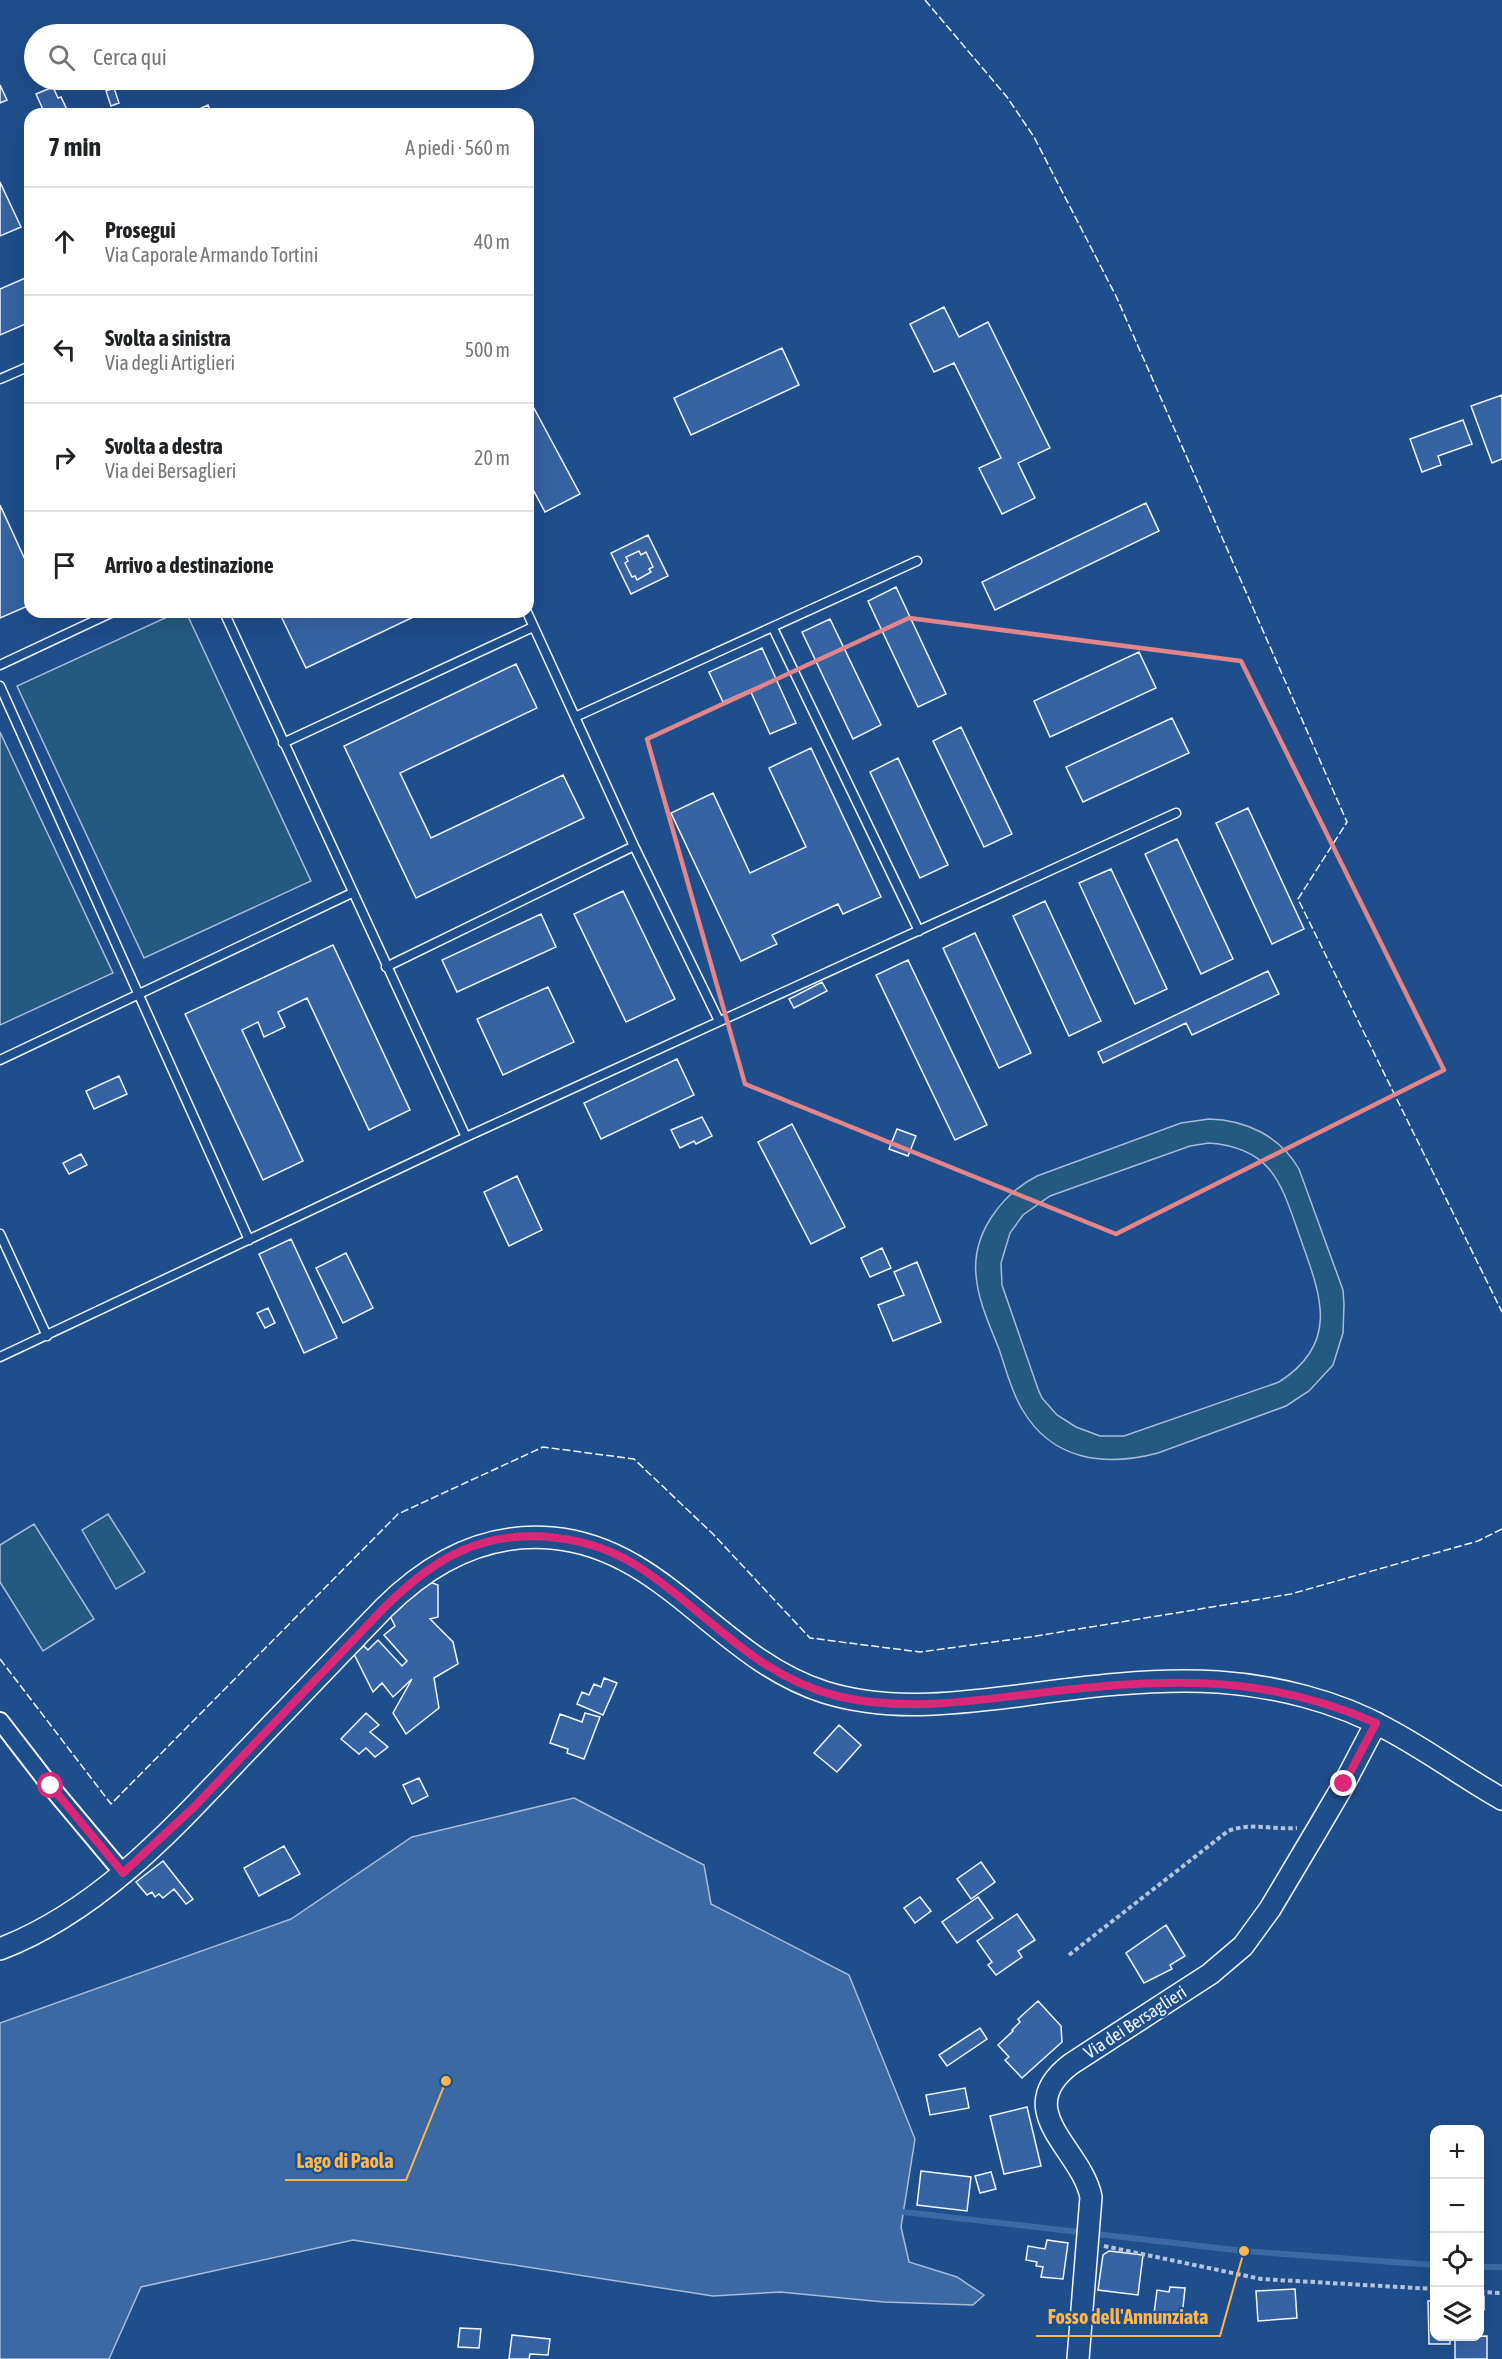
<!DOCTYPE html>
<html lang="it">
<meta charset="utf-8">
<style>
:root{--surface:#fff;--page:#f6f6f6;--text:#202124;--muted:#757577;--line:#e0e0e0}
body{margin:0;font-family:"Asap Condensed",sans-serif;background:var(--page);color:var(--text)}
.controls{position:absolute;right:18px;bottom:18px;display:grid;overflow:hidden;border-radius:12px;box-shadow:0 6px 24px #0002}
.controls button{width:54px;height:54px;display:grid;place-items:center;padding:0;border:0;border-bottom:2px solid var(--line);background:var(--surface);color:var(--text);font:30px sans-serif}
.stop{position:absolute;width:18px;height:18px;margin:-14px;border:4px solid #db2777;border-radius:50%;background:#fff}
.stop.end{background:#db2777;border-color:#fff;box-shadow:0 2px 6px #0008}
.list{margin:0;padding:0;list-style:none}
h2{display:flex;justify-content:space-between;align-items:center;height:78px;margin:0;padding:0 24px;font-size:26px}
h2 small{font-size:20px;font-weight:400;color:var(--muted)}
.list li{display:grid;grid-template-columns:39px 1fr auto;gap:18px;align-items:center;box-sizing:border-box;height:108px;padding:0 24px;border-top:2px solid var(--line)}
.list b{display:block;font-size:22px;white-space:nowrap}
.list p{margin:0;font-size:20px;white-space:nowrap;color:var(--muted)}
.list em{font-size:20px;font-style:normal;color:var(--muted)}
.icon{flex:none;width:33px;height:33px;fill:none;stroke:currentColor;stroke-width:2;stroke-linecap:round;stroke-linejoin:round}
.map{position:relative;flex:none;width:1502px;height:2359px;overflow:hidden}
.search{position:absolute;background:var(--surface);box-shadow:0 6px 24px #0002;left:24px;top:24px;width:510px;height:66px;display:flex;align-items:center;gap:15px;box-sizing:border-box;padding:0 21px;border-radius:33px;color:var(--muted);font-size:22px}
.panel{position:absolute;background:var(--surface);box-shadow:0 6px 24px #0002;left:24px;top:108px;width:510px;height:510px;border-radius:18px}
.map>svg:first-child{display:block}
.green{fill:#245a82;stroke:#a8bbd7;stroke-width:1.5;fill-rule:evenodd}
.water{fill:#3b69a3;stroke:#a8bbd7;stroke-width:1.5}
.lines{fill:none;stroke-linecap:round;stroke-linejoin:round}
.stream{stroke:#3b69a3;stroke-width:6}
.building{fill:#3563a3;stroke:#f2f6ff;stroke-width:1.5;fill-rule:evenodd}
.service-casing{stroke:#f2f6ff;stroke-width:11}
.minor-casing{stroke:#f2f6ff;stroke-width:20}
.tertiary-casing{stroke:#f2f6ff;stroke-width:24}
.path{stroke:#b3c4dc;stroke-width:4;stroke-dasharray:4.5 3;stroke-linecap:butt}
.service{stroke:#1f4e8c;stroke-width:8}
.minor{stroke:#1f4e8c;stroke-width:16}
.tertiary{stroke:#1f4e8c;stroke-width:21}
.fence{stroke:#f2f6ff;stroke-width:1.5;stroke-dasharray:8 3;stroke-linecap:butt}
.route{stroke:#db2777;stroke-width:8}
.marked{fill:none;stroke:#e38589;stroke-width:4.5;stroke-linejoin:round}
.labels{text-anchor:middle;dominant-baseline:central;stroke-width:4.5;stroke-linejoin:round;paint-order:stroke}
.street-label{font-size:18px;fill:#f2f6ff;stroke:#1f4e8c}
.leader{fill:none;stroke:#ffb74d;stroke-width:2}
.callout-dot{fill:#ffb74d;stroke:#1f4e8c;stroke-width:2}
.callout-label{font-size:20px;text-anchor:middle;font-weight:bold;fill:#ffb74d;stroke:#1f4e8c;stroke-width:4.5;stroke-linejoin:round;paint-order:stroke}
</style>
<div class="map">
<svg width="1502" height="2359" viewBox="0 0 1502 2359">
<rect width="100%" height="100%" fill="#1f4e8c"/>
<path class="green" d="M178,612H186L311,881L144,958L17,686Z
M0,732L113,973L0,1025Z
M1209,1119C1246,1120 1280,1136 1299,1169L1343,1290L1344,1304L1343,1333L1333,1365L1309,1391L1286,1406L1158,1453C1105,1467 1052,1461 1022,1409C1011,1391 1006,1369 999,1349C990,1326 978,1301 976,1275C972,1233 1002,1194 1037,1176L1181,1123ZM1209,1143C1275,1148 1282,1187 1301,1240C1321,1296 1340,1343 1279,1382L1124,1436H1100L1076,1427L1057,1415L1042,1398L1038,1389L1002,1285L1001,1263L1010,1233L1023,1215L1050,1196L1190,1146Z
M108,1514L145,1572L116,1589L82,1530Z
M34,1524L94,1619L43,1651L0,1582V1545Z"/>
<path class="water" d="M574,1798L704,1865L711,1904L849,1975L915,2139L901,2227L909,2262L957,2277L984,2295L973,2305L884,2302L780,2292L713,2296L353,2240L141,2287L109,2359H0V2023L291,1919L412,1837Z"/>
<g class="lines">
<path class="stream" d="M904,2212L1244,2251L1434,2265
M1480,2267H1502"/>
</g>
<path class="building" d="M0,85L7,100L0,103Z
M53,87L58,98L61,97L69,114H45L36,94Z
M114,88L119,103L111,106L106,91Z
M208,105L212,114H188Z
M0,182L21,227L0,236Z
M30,276V322L0,335V289Z
M944,307L959,337L988,322L1050,448L1018,463L1035,498L1002,514L979,468L1001,458L954,363L934,372L910,324Z
M782,348L799,385L691,435L674,398Z
M1502,395V459L1492,463L1471,406Z
M528,397L580,494L545,512L528,480Z
M1463,420L1472,444L1438,456L1441,465L1422,472L1410,439Z
M1146,503L1159,531L995,610L982,582Z
M0,505L28,566L30,565V605L0,618Z
M648,535L668,576L631,594L611,553ZM639,551L641,555L646,552L653,567L649,569L651,572L637,580L635,576L632,577L625,563L628,561L626,557Z
M639,551L641,555L646,552L653,567L649,569L651,572L637,580L635,576L632,577L625,563L628,561L626,557Z
M896,587L946,694L918,707L868,601Z
M279,612H424L306,668Z
M830,619L881,725L853,739L802,632Z
M762,648L796,723L770,734L750,690L723,702L709,672Z
M1139,652L1156,688L1050,737L1034,701Z
M516,664L537,708L400,773L431,838L563,775L584,818L416,898L344,746Z
M1172,718L1189,753L1083,802L1066,767Z
M961,727L1012,834L984,847L933,741Z
M811,748L881,897L843,914L838,904L772,935L777,944L741,961L671,813L713,793L750,873L806,847L769,768Z
M898,758L948,865L920,878L870,772Z
M1248,808L1304,929L1272,944L1216,823Z
M1177,839L1233,959L1201,974L1145,854Z
M1111,869L1167,989L1135,1004L1079,883Z
M623,891L675,999L626,1022L574,914Z
M1045,901L1101,1021L1069,1036L1013,916Z
M541,914L556,947L457,992L442,960Z
M975,933L1031,1053L999,1068L943,948Z
M333,945L410,1110L369,1130L307,998L278,1012L285,1027L264,1037L258,1022L242,1030L303,1161L263,1180L185,1014Z
M908,960L987,1125L955,1140L876,975Z
M1268,971L1279,994L1192,1035L1186,1023L1103,1063L1098,1052Z
M822,982L827,991L794,1008L789,999Z
M548,987L574,1042L503,1075L477,1019Z
M677,1059L694,1095L601,1139L584,1103Z
M119,1076L127,1094L94,1109L86,1091Z
M702,1117L712,1136L696,1144L694,1141L680,1148L671,1130Z
M792,1124L845,1227L811,1244L758,1142Z
M897,1129L916,1136L908,1156L889,1149Z
M81,1154L87,1165L69,1174L63,1163Z
M517,1176L542,1230L509,1246L484,1192Z
M291,1239L337,1338L304,1353L259,1254Z
M882,1248L891,1268L870,1277L861,1258Z
M346,1253L373,1308L343,1323L316,1268Z
M917,1262L941,1322L893,1341L878,1305L904,1295L894,1272Z
M268,1308L275,1323L265,1328L257,1313Z
M427,1581L438,1585V1617L430,1619L453,1642L458,1664L434,1678L439,1708L406,1734L393,1713L412,1679L393,1697L382,1683L373,1692L354,1654L364,1646L368,1650L378,1640L402,1666L407,1661L384,1635L395,1626L390,1616Z
M604,1678L617,1683L603,1715L577,1704L582,1692L589,1695L594,1684L601,1687Z
M366,1713L379,1725L370,1732L388,1747L375,1757L366,1748L359,1754L341,1739Z
M585,1713L600,1717L584,1759L567,1753L568,1749L550,1743L560,1714L582,1722Z
M839,1725L861,1745L837,1772L814,1753Z
M419,1778L428,1796L412,1804L403,1785Z
M284,1846L300,1874L259,1896L244,1868Z
M163,1861L193,1899L186,1904L174,1889L163,1898L159,1894L155,1897L152,1892L147,1895L136,1882Z
M981,1862L995,1882L971,1899L957,1879Z
M920,1897L931,1911L915,1923L904,1908Z
M978,1897L993,1918L957,1943L942,1922Z
M1017,1914L1035,1940L1018,1951L1022,1957L996,1975L988,1965L992,1962L977,1941Z
M1166,1925L1185,1956L1170,1965L1172,1969L1144,1983L1126,1953Z
M1038,2001L1061,2026L1062,2042L1022,2078L1005,2060L1009,2057L998,2045L1013,2031L1012,2030L1020,2022L1018,2019Z
M980,2028L987,2039L947,2066L939,2055Z
M965,2088L969,2108L930,2115L926,2095Z
M1027,2107L1041,2166L1004,2174L990,2116Z
M921,2171L971,2177L967,2211L917,2205Z
M991,2172L996,2189L980,2193L975,2176Z
M1047,2240L1068,2243L1063,2279L1041,2277L1043,2267L1036,2266L1037,2262L1026,2260L1028,2246L1045,2249Z
M1109,2251L1143,2255L1138,2295L1098,2290L1103,2255Z
M1170,2287L1185,2288L1182,2317L1154,2314L1157,2290L1169,2292Z
M1295,2289L1297,2318L1258,2321L1256,2291Z
M1480,2296H1484V2310H1480Z
M1428,2301H1434V2336H1450V2344H1429Z
M460,2328L481,2329L479,2348L458,2347Z
M512,2335L550,2339L548,2355L530,2354L529,2359H509Z
M1487,2336V2359H1455V2337Z"/>
<g class="lines">
<g class="service-casing">
<path id="service" d="M0,379L30,366
M224,612L466,1137
M527,612L634,846L719,1021
M773,628L919,931
M0,665L113,612
M0,686L249,1240
M575,717L917,561
M283,743L533,627
M386,967L634,846
M0,1060L352,893
M0,1234L47,1336
M0,1357L466,1137L1176,813"/>
</g>
<g class="minor-casing">
<path id="minor" d="M0,1721L51,1787L123,1873"/>
</g>
<g class="tertiary-casing">
<path id="tertiary" d="M0,1949C97,1912 171,1831 241,1757C289,1707 336,1658 384,1608C430,1562 485,1532 552,1538C665,1548 718,1658 824,1692C888,1712 952,1704 1017,1696C1083,1687 1152,1678 1218,1682C1275,1686 1337,1701 1387,1729C1427,1750 1463,1777 1502,1799
M1078,2359L1091,2197C1082,2149 1009,2111 1071,2064L1210,1974L1243,1946L1270,1909L1317,1830L1344,1784L1376,1723"/>
</g>
<path class="path" d="M1069,1955L1228,1831C1251,1822 1273,1830 1297,1828
M1104,2246L1261,2279L1434,2289
M1480,2292L1502,2293"/>
<use href="#service" class="service"/>
<use href="#minor" class="minor"/>
<use href="#tertiary" class="tertiary"/>
<path class="fence" d="M925,0L1007,97L1034,137L1116,296L1347,822L1298,899L1502,1312
M0,1659L111,1804L398,1514L543,1447L634,1459L713,1534L810,1638L920,1652L1030,1637L1291,1594L1478,1541L1502,1529"/>
</g>
<g class="lines">
<path class="route" d="M51,1786L123,1873L195,1806L384,1608C406,1586 432,1564 461,1551C519,1525 594,1535 645,1571C711,1616 756,1676 837,1696C905,1712 971,1701 1039,1693C1160,1679 1262,1672 1376,1723L1344,1784"/>
</g>
<path class="marked" d="M909,618L1241,661L1444,1070L1116,1234L745,1084L647,739Z"/>
<g class="labels">
<g class="street-label">
<text transform="translate(1135 2022) rotate(-33)">Via dei Bersaglieri</text>
</g>
</g>
<path class="leader" d="M446 2081L406 2180H285M1244 2251L1220 2336H1036"/>
<g class="callout-dot">
<circle cx="446" cy="2081" r="6"/>
<circle cx="1244" cy="2251" r="6"/>
</g>
<g class="callout-label">
<text x="345" y="2168">Lago di Paola</text>
<text x="1128" y="2324">Fosso dell'Annunziata</text>
</g>
</svg>
<div class="controls">
<button>+</button>
<button>−</button>
<button><svg class="icon" aria-label="locate" viewBox="0 0 24 24"><circle cx="12" cy="12" r="6"/><path d="M12 2v4M12 18v4M2 12h4M18 12h4"/></svg></button>
<button><svg class="icon" aria-label="layers" viewBox="0 0 24 24"><path d="M12 4l9 5-9 5-9-5zM3 14l9 5 9-5"/></svg></button>
</div>
<div class="stop" style="left:51px;top:1786px"></div>
<div class="stop end" style="left:1344px;top:1784px"></div>
<div class="search"><svg class="icon" aria-label="search" viewBox="0 0 24 24"><circle cx="10" cy="10" r="6"/><path d="M15 15l6 6"/></svg>Cerca qui</div>
<section class="panel">
<h2>7 min<small>A piedi · 560 m</small></h2>
<ul class="list">
<li><svg class="icon" aria-label="ahead" viewBox="0 0 24 24"><path d="M12 20V5M6 11l6-6 6 6"/></svg><div><b>Prosegui</b><p>Via Caporale Armando Tortini</p></div><em>40 m</em></li>
<li><svg class="icon" aria-label="left" viewBox="0 0 24 24"><path d="M17 20v-9H6M10 6l-5 5 5 5"/></svg><div><b>Svolta a sinistra</b><p>Via degli Artiglieri</p></div><em>500 m</em></li>
<li><svg class="icon" aria-label="right" viewBox="0 0 24 24"><path d="M7 20v-9h11M14 6l5 5-5 5"/></svg><div><b>Svolta a destra</b><p>Via dei Bersaglieri</p></div><em>20 m</em></li>
<li><svg class="icon" aria-label="arrive" viewBox="0 0 24 24"><path d="M6 21V4h12l-3 4 3 4H6"/></svg><div><b>Arrivo a destinazione</b></div></li>
</ul>
</section>
</div>
